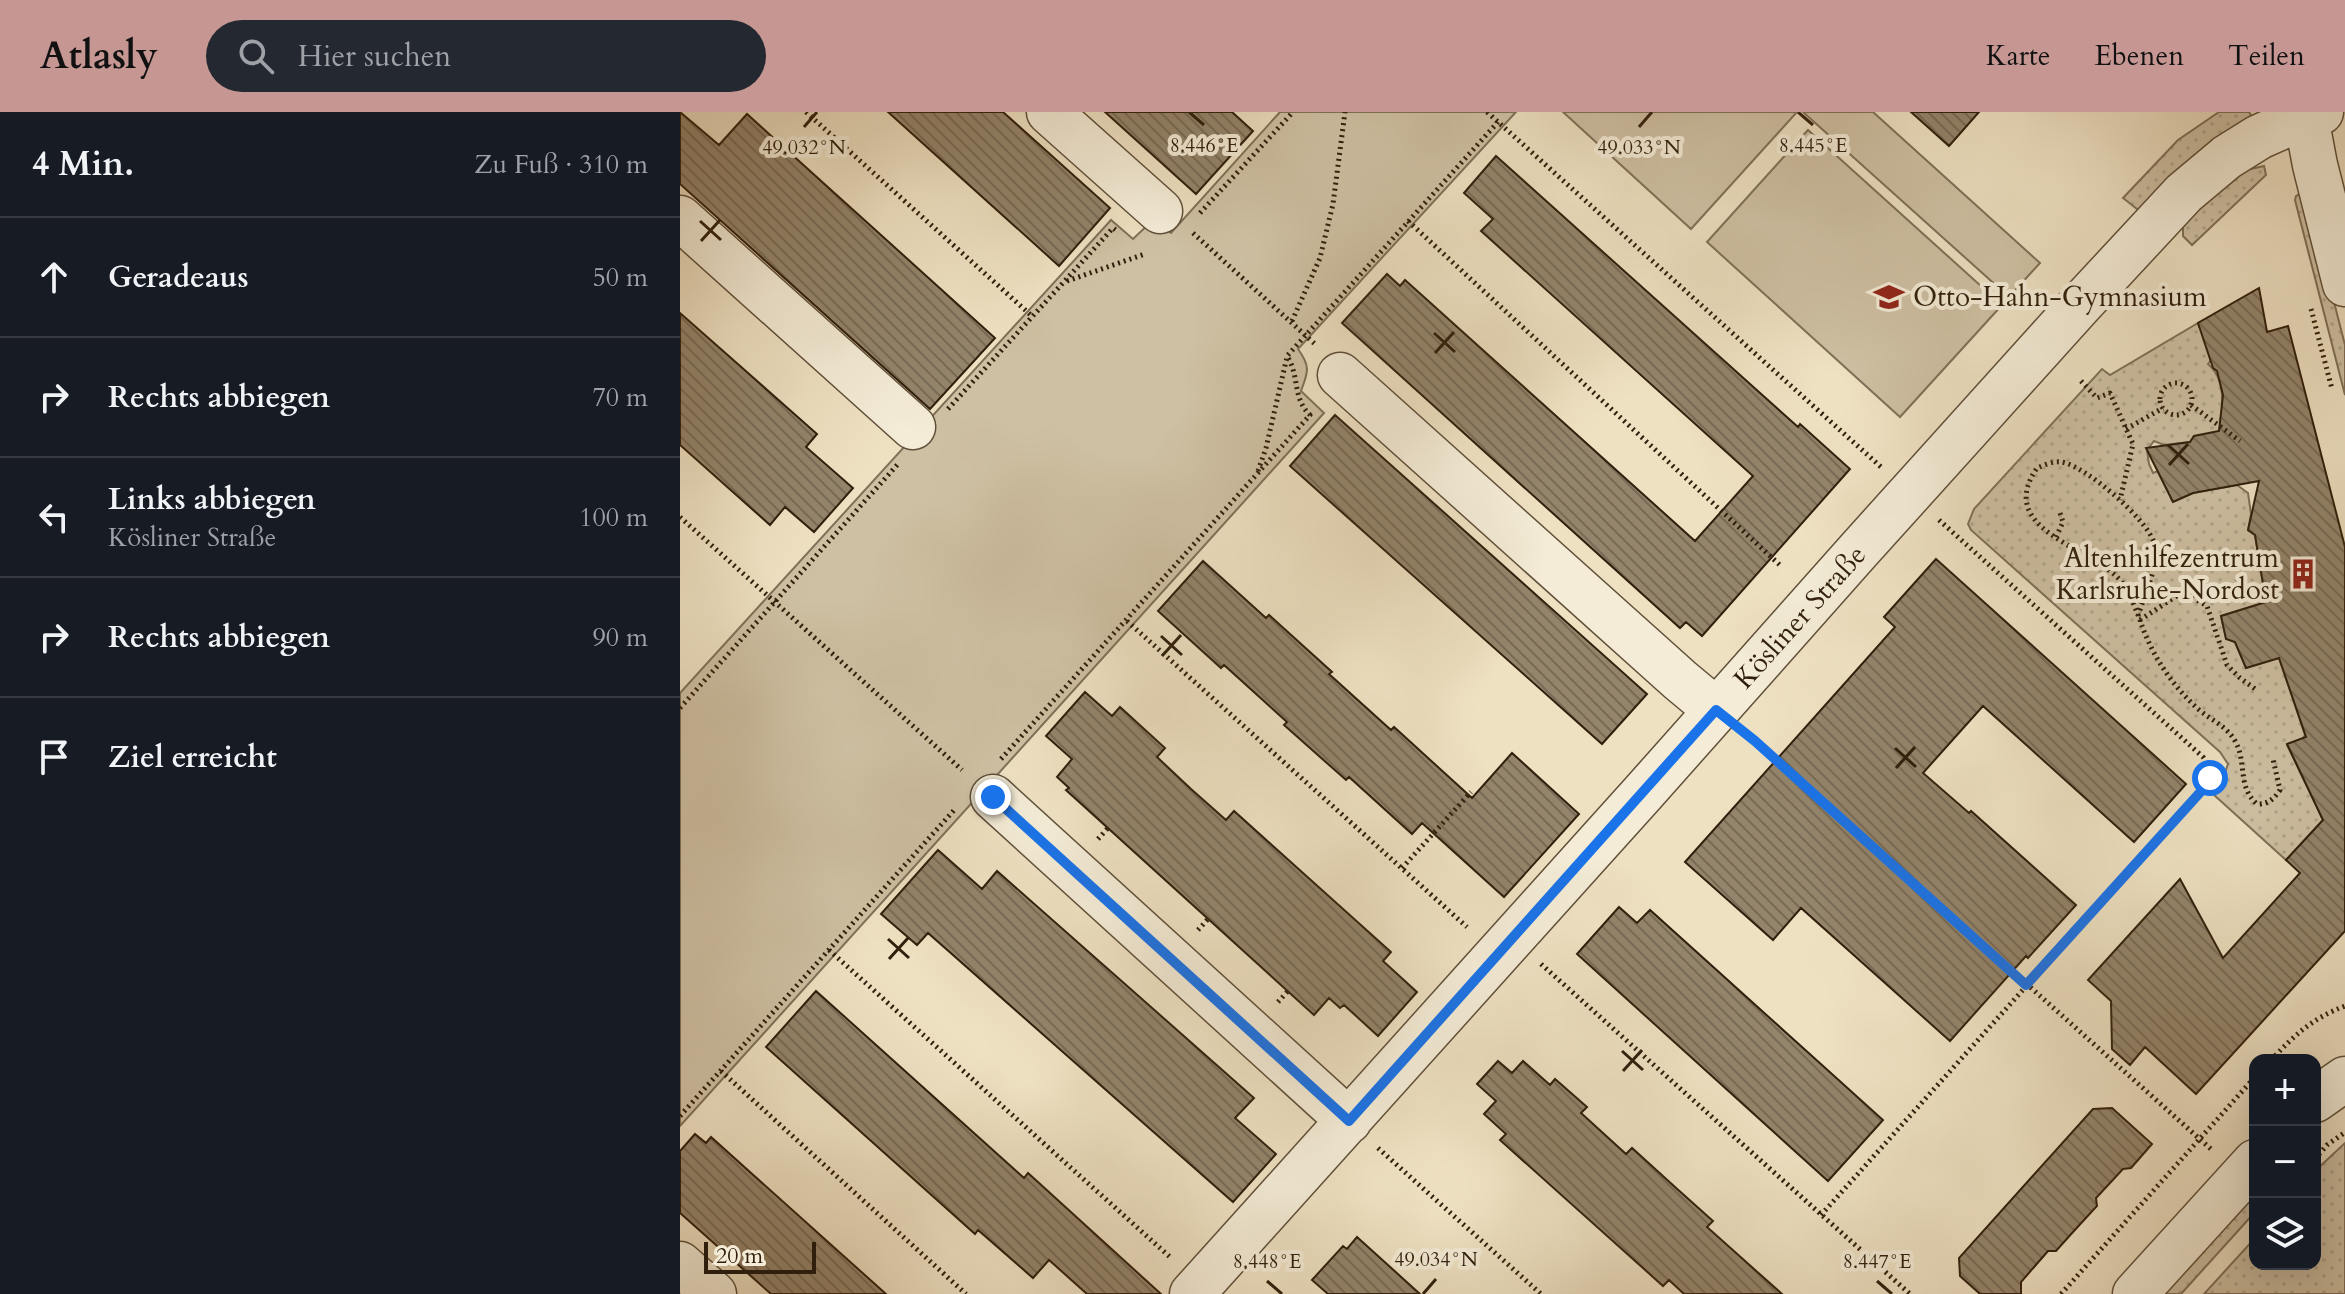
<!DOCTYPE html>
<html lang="de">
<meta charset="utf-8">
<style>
:root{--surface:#171b24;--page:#242831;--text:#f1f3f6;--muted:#9ea1a6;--line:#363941;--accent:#c59692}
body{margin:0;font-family:Cardo,serif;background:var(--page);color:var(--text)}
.controls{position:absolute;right:24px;bottom:24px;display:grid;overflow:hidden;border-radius:16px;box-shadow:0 8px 32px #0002}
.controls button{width:72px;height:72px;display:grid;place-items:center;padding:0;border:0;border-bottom:2px solid var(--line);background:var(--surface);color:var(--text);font:40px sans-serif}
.scale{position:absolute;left:24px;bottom:20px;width:112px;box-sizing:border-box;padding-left:8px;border:4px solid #301f0c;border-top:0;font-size:22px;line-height:28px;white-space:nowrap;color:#301f0c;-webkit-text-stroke:6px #f4ecd7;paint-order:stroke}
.stop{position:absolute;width:24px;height:24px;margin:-18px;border:6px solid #1a73e8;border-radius:50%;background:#fff}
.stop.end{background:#1a73e8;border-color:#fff;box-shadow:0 2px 8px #0008}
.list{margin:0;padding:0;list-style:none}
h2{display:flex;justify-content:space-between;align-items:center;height:104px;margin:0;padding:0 32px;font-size:34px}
h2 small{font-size:26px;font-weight:400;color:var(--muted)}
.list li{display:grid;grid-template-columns:52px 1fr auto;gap:24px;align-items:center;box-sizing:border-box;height:120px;padding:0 32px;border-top:2px solid var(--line)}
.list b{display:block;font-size:30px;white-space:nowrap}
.list p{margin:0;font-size:26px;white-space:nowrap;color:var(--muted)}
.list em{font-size:26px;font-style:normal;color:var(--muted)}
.icon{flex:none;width:44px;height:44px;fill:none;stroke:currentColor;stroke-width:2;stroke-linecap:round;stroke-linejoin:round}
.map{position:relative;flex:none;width:1665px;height:1182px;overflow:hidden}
header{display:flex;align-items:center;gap:48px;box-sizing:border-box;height:112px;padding:0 40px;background:var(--accent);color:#111}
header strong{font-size:38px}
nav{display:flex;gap:44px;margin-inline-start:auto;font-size:28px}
.search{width:560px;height:72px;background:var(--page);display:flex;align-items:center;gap:20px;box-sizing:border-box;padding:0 28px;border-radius:44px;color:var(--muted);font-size:30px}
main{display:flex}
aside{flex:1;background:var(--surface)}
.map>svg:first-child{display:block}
.grass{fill:url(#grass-dots);stroke:#7f7058;stroke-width:2}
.park{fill:#cec0a3;stroke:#7f7058;stroke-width:2}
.building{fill:url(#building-back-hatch);stroke:#301f0c;stroke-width:2}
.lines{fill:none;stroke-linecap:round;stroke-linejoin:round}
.minor-casing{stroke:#60503a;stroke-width:47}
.path{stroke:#301f0c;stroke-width:5;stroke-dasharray:2 4;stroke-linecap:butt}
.minor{stroke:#f4ecd7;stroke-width:44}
.route{stroke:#1a73e8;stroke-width:10}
.ticks{fill:none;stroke:#301f0c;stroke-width:3}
.labels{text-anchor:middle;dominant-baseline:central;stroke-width:8;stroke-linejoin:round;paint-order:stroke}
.poi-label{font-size:28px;fill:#301f0c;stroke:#f4ecd7;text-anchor:start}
.street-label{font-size:28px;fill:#301f0c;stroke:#f4ecd7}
.ticks-label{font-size:20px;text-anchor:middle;fill:#301f0c;stroke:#f4ecd7;stroke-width:8;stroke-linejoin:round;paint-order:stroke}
</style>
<header>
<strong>Atlasly</strong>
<div class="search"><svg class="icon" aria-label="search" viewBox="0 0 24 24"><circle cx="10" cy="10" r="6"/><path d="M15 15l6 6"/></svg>Hier suchen</div>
<nav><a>Karte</a><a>Ebenen</a><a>Teilen</a></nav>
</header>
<main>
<aside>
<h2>4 Min.<small>Zu Fuß · 310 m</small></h2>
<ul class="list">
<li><svg class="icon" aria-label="ahead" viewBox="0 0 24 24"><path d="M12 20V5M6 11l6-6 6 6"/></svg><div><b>Geradeaus</b></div><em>50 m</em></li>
<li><svg class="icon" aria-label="right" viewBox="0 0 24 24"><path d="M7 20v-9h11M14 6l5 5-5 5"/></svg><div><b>Rechts abbiegen</b></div><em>70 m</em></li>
<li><svg class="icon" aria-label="left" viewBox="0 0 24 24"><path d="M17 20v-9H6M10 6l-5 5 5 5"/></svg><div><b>Links abbiegen</b><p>Kösliner Straße</p></div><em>100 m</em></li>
<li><svg class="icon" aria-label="right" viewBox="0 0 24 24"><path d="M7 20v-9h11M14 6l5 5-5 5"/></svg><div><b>Rechts abbiegen</b></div><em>90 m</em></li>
<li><svg class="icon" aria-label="arrive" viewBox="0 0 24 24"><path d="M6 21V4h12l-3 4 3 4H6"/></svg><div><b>Ziel erreicht</b></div></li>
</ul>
</aside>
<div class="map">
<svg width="1665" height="1182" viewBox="0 0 1665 1182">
<defs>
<pattern id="grass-dots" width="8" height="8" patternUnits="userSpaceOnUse" patternTransform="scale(2)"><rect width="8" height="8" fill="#cec0a3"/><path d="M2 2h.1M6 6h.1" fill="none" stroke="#b1a58b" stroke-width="1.8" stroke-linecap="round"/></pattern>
<pattern id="building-back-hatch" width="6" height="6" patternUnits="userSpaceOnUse" patternTransform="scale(2)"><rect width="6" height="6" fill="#93846b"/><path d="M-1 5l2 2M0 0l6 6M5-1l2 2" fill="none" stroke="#786b56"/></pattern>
</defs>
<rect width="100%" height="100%" fill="#eee1c2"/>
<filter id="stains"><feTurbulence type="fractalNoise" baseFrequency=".0025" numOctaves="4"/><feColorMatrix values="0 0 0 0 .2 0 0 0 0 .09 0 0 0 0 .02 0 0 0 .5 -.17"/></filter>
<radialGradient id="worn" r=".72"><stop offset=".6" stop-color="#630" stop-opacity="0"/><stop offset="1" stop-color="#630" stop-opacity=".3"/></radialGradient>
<path class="grass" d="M1539,0H1569L1572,5L1462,101L1443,86L1498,28Z
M1584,54L1586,63L1512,133L1503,124V109L1562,59Z
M1622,80L1635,116L1665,233V283L1615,88L1616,84Z
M1518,211L1519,215H1526L1534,244L1528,252C1541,263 1543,279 1542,296L1564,323L1514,324L1510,330L1484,333L1474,329L1467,338L1469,352L1473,361L1478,359L1493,390L1513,381L1557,373L1568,381L1571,402L1568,418L1575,423L1586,490L1541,504L1546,526L1555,530L1566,556L1599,546L1625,623L1622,627L1607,633L1643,708L1606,748L1533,682L1542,669L1548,652L1540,640L1291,418L1288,412L1294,397L1422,257L1430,263Z
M1665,1031V1182H1524L1575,1126V1152H1635V1059Z
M1575,1081V1100L1501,1182H1484Z"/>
<path class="park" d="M600,0H836L618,237C631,255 628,260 621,279L644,301L0,1014V581L431,108L453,127L473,108L491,121Z
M883,0H1117L1011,117Z
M1123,0H1193L1360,151L1329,185Z
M1128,18L1322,193L1220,305L1027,130Z"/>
<path class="building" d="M0,0L39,33L67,2L315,226L250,297L0,72Z
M208,0H323L430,96L379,154Z
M425,0H552L573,19L516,82Z
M1231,0H1299L1269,34Z
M816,44L1118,315L1120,312L1170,357L1022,524L1006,510L1000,516L662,211L707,162L720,174L725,168L1015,429L1073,364L801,119L813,107L784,81Z
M1579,176L1587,220L1608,214L1665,435V819L1516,982L1465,935L1450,953L1432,937L1431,889L1408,868L1500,767L1543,846L1620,761L1606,748L1643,708L1607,632L1626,625L1599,546L1566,556L1555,530L1546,527L1541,504L1586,490L1575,423L1568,418L1579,369L1513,381L1493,390L1466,336L1510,330L1514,324L1539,319L1543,283L1537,259L1533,256L1518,211Z
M0,201L137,322L126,335L173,376L134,420L105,395L90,413L0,333Z
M655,303L967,582L922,632L610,354Z
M1256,447L1506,672L1454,730L1303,594L1243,661L1289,701L1291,699L1396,793L1348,846L1346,844L1270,929L1121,796L1093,828L1005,750L1215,515L1204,505Z
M523,449L586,506L589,503L652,560L649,562L711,618L714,615L792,686L832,641L899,702L824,785L742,711L732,722L669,665L666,668L604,613L607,610L544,553L541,556L478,499Z
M405,580L432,604L440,595L485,636L477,645L511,677L546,708L554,699L711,840L703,849L737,880L698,924L664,893L660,896L649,886L634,903L386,678L389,676L377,665L392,647L366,624Z
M258,738L302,777L317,759L574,986L555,1006L596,1042L553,1090L248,821L237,833L201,802Z
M939,795L957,811L970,798L1203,1008L1148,1069L897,842Z
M136,879L344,1066L348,1061L481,1182H407L369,1148L353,1166L298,1118L295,1122L86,935Z
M818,949L832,961L843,949L870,973L875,967L907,995L901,1001L946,1042L952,1036L995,1075L1033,1109L1027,1115L1102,1182H1004L989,1168L983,1174L820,1028L826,1022L804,1002L816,989L797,972Z
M1432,996L1472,1032L1451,1056L1443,1057L1416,1086L1417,1094L1393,1120L1376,1139H1368L1341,1170V1182H1300L1280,1164L1279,1146L1413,997Z
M15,1022L26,1031L31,1025L206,1182H91L0,1101V1039Z
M677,1125L740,1182H648L632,1168L663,1134L667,1137Z"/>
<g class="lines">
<g class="minor-casing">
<path id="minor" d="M369,0L480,99
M1625,0L1635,53L1665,172
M0,106L233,315
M660,263L1000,568L1036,598
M313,685L669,1009
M1635,988L1665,967
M0,1152L34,1182
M512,1182L963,681L1178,439L1399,194L1504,81L1547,45L1579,25L1626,4L1641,0
M1455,1182L1575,1050"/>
</g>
<path class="path" d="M126,0L353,205
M807,0L1201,355
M520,101L613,0
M728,109L1102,455
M513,121L636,233
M387,169L465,142
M1631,197L1652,277
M612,209L640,146L653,92L665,0
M1401,269L1417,286L1430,281L1453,332L1440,388
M1480 287a16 16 0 1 1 32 0a16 16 0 1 1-32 0Z
M1511,293L1560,329
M268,297L433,116L437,119
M1446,317L1483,296
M578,359L586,336L607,245
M0,405L282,658
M1376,425L1383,410L1380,401
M1458,504C1464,484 1480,452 1474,431C1468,408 1405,353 1381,350C1373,349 1364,353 1357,356C1316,415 1402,433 1436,464C1448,475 1454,493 1460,508C1471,542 1491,572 1517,596C1530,608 1546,613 1555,629C1567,649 1557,675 1577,692C1588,692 1593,688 1600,678L1593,647
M1460,508L1498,483L1512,485L1527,494L1547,553L1560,566L1578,579
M447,509L787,815
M0,596L218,352
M1069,623L1532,1038
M321,647L630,303C612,286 620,264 607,244L818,10
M418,727L428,716
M722,756L791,680
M518,818L528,807
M149,838L490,1145
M861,852L1230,1182
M598,890L608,879
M1591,948C1616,922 1631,907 1665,894
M41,959L286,1182
M0,1004L276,696
M698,1036L861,1182
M1635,1047L1647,1033L1664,1021
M1141,1103L1525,675C1531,663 1531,656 1523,645L1259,408
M1381,1182L1575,965"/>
<use href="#minor" class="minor"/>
</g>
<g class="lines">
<path class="route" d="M313,685L669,1009L1036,598L1075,629L1346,873L1525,675L1530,666"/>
</g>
<path class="ticks" d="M509,0L524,13M1118,0L1133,13M124,15L137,0M959,15L972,0M20,109L41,128M21,129L40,108M754,221L775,240M755,241L774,220M1488,333L1509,352M1489,353L1508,332M481,524L502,543M482,544L501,523M1215,636L1236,655M1216,656L1235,635M208,827L229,846M209,847L228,826M942,939L963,958M943,959L962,938M587,1169L602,1182M1197,1169L1212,1182M743,1182L756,1167"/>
<defs>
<g id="school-bare" transform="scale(2.4)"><path d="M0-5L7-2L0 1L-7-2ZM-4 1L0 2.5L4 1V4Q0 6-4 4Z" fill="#8f2418" stroke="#f4ecd7" stroke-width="2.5" paint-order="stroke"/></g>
<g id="building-bare" transform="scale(2.4)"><path d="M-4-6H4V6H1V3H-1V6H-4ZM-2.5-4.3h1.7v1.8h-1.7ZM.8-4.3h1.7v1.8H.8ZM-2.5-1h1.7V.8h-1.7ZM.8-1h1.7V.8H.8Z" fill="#8f2418" stroke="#f4ecd7" stroke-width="2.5" paint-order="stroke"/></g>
</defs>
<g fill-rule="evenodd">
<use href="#school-bare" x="1209" y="185"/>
<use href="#building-bare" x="1623" y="462"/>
</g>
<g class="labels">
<g class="poi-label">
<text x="1233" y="185">Otto-Hahn-Gymnasium</text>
<text x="1599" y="446" text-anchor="end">Altenhilfezentrum<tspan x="1599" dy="32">Karlsruhe-Nordost</tspan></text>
</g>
<g class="street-label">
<text transform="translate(1120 505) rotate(-48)">Kösliner Straße</text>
</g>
</g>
<g class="ticks-label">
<text x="1133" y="40">8.445°E</text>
<text x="524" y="40">8.446°E</text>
<text x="124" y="42">49.032°N</text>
<text x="959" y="42">49.033°N</text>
<text x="756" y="1154">49.034°N</text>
<text x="587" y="1156">8.448°E</text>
<text x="1197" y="1156">8.447°E</text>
</g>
<rect width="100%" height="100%" filter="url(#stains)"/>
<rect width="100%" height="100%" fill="url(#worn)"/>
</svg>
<div class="controls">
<button>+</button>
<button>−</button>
<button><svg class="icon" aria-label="layers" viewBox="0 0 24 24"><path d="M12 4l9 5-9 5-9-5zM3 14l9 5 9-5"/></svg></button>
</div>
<div class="scale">20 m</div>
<div class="stop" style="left:1530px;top:666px"></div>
<div class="stop end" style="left:313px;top:685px"></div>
</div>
</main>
